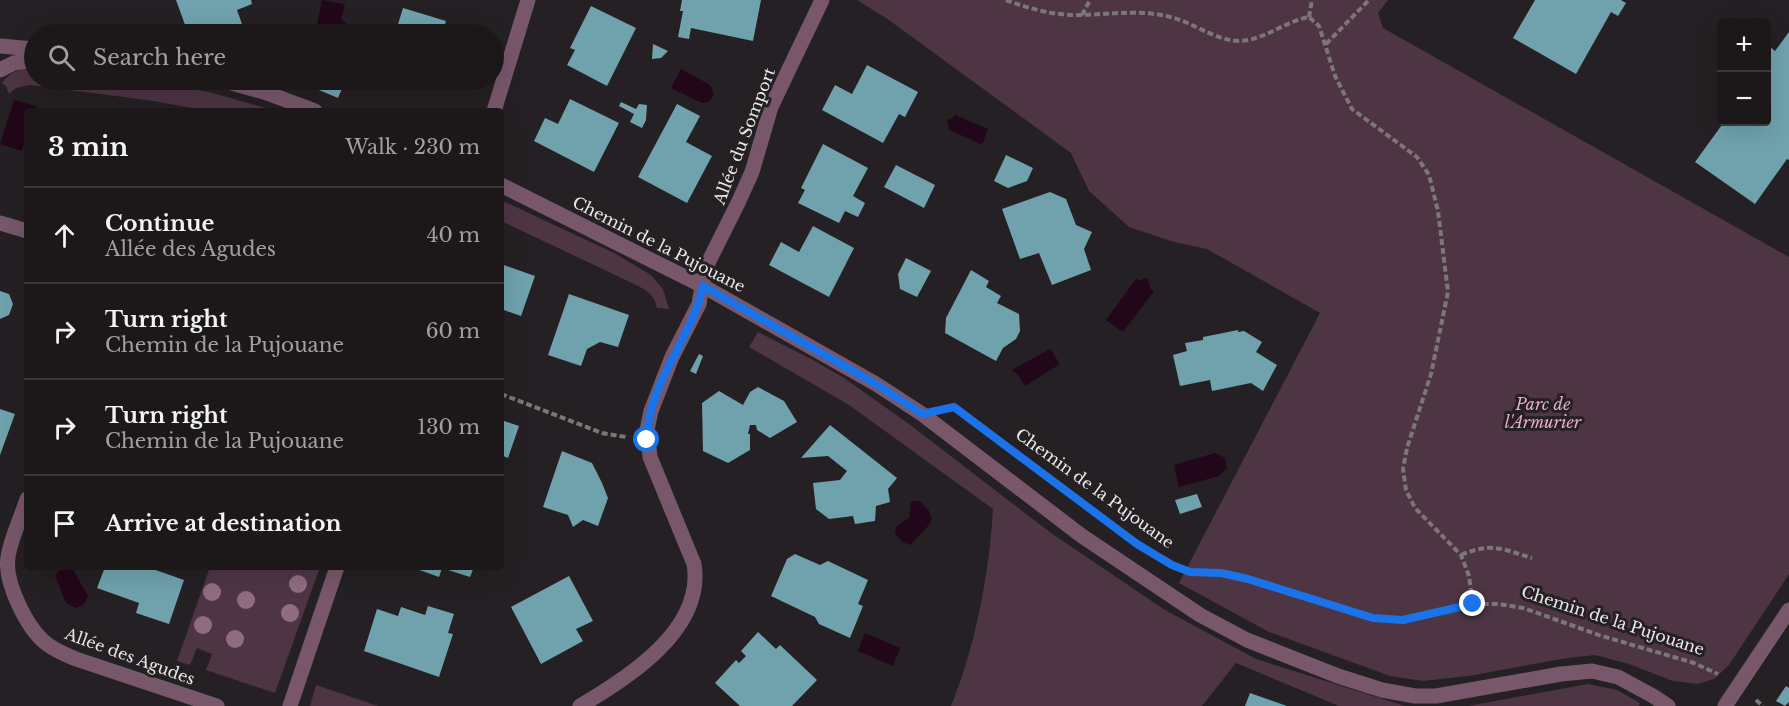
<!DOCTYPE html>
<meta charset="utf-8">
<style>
:root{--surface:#1c181a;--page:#292527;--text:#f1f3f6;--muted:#a0a0a2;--line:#3a3739}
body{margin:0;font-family:"Libre Baskerville",serif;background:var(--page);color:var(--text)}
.controls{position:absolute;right:18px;top:18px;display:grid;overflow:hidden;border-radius:6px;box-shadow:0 6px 24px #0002}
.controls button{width:54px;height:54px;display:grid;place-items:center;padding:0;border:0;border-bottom:2px solid var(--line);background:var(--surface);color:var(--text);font:30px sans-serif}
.stop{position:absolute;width:18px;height:18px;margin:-14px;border:4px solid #1a73e8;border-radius:50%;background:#fff}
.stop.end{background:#1a73e8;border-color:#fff;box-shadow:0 2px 6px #0008}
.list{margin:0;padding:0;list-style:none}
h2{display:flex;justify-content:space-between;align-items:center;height:78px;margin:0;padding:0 24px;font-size:26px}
h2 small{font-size:20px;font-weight:400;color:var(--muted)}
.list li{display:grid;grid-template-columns:39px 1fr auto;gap:18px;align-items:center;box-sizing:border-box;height:96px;padding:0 24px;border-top:2px solid var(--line)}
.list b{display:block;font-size:22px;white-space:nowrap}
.list p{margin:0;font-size:20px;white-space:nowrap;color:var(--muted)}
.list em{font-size:20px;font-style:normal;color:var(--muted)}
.icon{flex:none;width:33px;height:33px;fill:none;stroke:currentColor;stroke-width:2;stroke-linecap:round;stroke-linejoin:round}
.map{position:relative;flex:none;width:1789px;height:706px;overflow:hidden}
.search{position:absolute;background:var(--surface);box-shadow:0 6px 24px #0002;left:24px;top:24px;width:480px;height:66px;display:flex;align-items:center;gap:15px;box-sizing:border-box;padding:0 21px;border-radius:33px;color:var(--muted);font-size:22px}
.panel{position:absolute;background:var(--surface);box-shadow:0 6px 24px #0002;left:24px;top:108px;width:480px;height:462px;border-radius:6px}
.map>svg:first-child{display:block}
.green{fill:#4d3544}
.water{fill:#220619}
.building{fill:#6fa2ad}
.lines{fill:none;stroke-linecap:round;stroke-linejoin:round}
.path{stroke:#7b7779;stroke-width:4;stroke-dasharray:6 3;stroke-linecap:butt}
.minor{stroke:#78576b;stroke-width:15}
.tertiary{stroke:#78576b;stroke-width:15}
.tree{fill:#906c82}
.route{stroke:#1a73e8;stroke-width:8}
.labels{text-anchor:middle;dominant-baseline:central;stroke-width:6;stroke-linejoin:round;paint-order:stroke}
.street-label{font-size:16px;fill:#eae7e9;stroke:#252023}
.park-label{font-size:16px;font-style:italic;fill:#e8abd0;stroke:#252023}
</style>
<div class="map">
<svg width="1789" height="706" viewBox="0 0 1789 706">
<rect width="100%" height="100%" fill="#252023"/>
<path class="green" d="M857,0H1388L1378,13L1383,28L1789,257V574L1729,665L1714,679L1698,684L1673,681L1629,664L1595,655L1567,658L1468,676L1423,681L1390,676L1269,632L1179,583L1320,313L1207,249L1174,242L1129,227L1089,191L1071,153L886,18Z
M34,68V80H143L209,92L276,111H209L147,100L30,85L16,88L9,94L6,86L2,83C10,71 21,69 34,68Z
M501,200L616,254L651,275L663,289L669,309L657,308C654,293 644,289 632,283L501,221Z
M758,332L811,359L844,378L909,424L1051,533L1165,610L1256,659L1405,706H1339L1236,663L1202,706H951C976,644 989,575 993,509L849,405L749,347Z
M210,567H320L275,693L206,670L212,654L197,648L190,665L177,661Z
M1588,684L1617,690L1640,703L1639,706H1468Z
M316,685L378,706H310Z"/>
<path class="water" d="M322,0L345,4L341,19L346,23L345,30L339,32L338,34H315Z
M681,69L710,85L714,94L709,102L702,103L671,88Z
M14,100L36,106L35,111H27V136L22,151L0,144Z
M955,115L988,129L982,145L948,129L949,126L947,120L953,118Z
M1145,278L1148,279L1150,288L1154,291L1123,332L1106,320L1136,279L1140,281Z
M1050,349L1060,364L1025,386L1018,375L1012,370Z
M1215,453L1225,458L1227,468L1219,476L1179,487L1174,465Z
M914,501H920L929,511L932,519C927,531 917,535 911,545L902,542L895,533L896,527L909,518L911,502Z
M61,567L72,568L88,596C86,603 83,606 75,608L66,603L55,576Z
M865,633L900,648L893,666L858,651Z"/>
<path class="building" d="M176,0H251L252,4L237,10L242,24L219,32L216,24L188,33Z
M682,0H761L753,41L691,28L689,39L678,37L683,11H680Z
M1535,0H1621L1626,3L1618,16L1611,12L1576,74L1513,38Z
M591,6L636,28L607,86L567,65L575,50L570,48Z
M403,8L446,21L442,34H395Z
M1789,32V160L1787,159L1755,204L1695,162L1724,122H1767V48L1768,45L1775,51Z
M653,44L668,51L661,58L652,59Z
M867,65L918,92L905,117L899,114L883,143L822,110L835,85L852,94Z
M317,80H326L343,86L338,98L314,88Z
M570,99L619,123L594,172L534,141L545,118L558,124Z
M621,102L636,109L639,104L647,105L646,120L642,128L630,122L634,114L619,106Z
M677,104L700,116L686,142L712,156L687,203L638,177Z
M823,144L868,168L853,196L865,203L858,217L845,211L839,223L798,203L805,190L801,188Z
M1006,155L1033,168L1027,181L1008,188L994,181Z
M896,165L935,185L924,208L884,187Z
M1050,192L1066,199L1076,225L1092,232L1084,249L1091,270L1052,285L1039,253L1020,259L1002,209Z
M813,226L854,248L829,297L769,265L781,242L799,252Z
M906,258L931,271L917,297L900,289L898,274Z
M501,264L535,276L521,316L501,309Z
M971,270L989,281L986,287L1001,296L997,303L1019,314L1020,331L1016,339L1003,348L996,361L945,333L946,318Z
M0,291L9,294L13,304L9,315L0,319Z
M569,294L629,315L618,347L600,342L587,349L581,366L548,355Z
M1238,330V332L1244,331L1262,342L1256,352L1277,365L1263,391L1251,383L1212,391L1210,380L1180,386L1173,355L1187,351L1185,343L1203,340V337Z
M699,354L703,356L696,374L690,371Z
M758,387L784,401L797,422L770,438L757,430L756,425H750L748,434H750V450L728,463L703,451L702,403L719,391L743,405L750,392Z
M0,409L15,414L0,455Z
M501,420L519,426L508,458L501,455Z
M830,425L897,478L888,489L890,502L876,506L875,521L855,524L853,516L829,519L816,509L813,483L840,480L847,471L828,456L801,458Z
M562,451L592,463L602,483L608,498L598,526L583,520L573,527L568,515L543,507Z
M1197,494L1202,507L1180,514L1175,500Z
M795,554L820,565L828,561L868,580L858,604L863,606L850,638L819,624L815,617L771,596L787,559Z
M105,567H147L184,580L169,624L136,613L139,603L97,588Z
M411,567H474L470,577L442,568L439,577Z
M569,576L593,621L576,629L583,641L541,664L511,607Z
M428,606L454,614L448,633L453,634L439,677L364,651L377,609L398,616L401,607L425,615Z
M758,632L776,649L780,645L817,680L792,706H740L715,683L736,660L739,663L746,656L741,651Z
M1786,686L1789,688V702L1785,706L1776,701Z
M1250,693L1287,706H1245Z"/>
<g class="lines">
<path class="path" d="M1006,0C1030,9 1056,16 1082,15C1114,14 1143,9 1174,18C1195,24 1217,41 1240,41C1264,40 1286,21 1309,17L1319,26L1335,76L1352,109L1417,157L1429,175L1438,211L1448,292L1431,374L1407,448L1403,469L1406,490L1415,508L1461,555L1469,576L1473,604
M1082,15L1090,0
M1309,17L1312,0
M1326,44L1369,0
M501,394L602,433L626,437
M1085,505L1103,519
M1461,555C1493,542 1501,549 1532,558
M1169,563L1190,572L1221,573L1248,580L1373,618L1403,620L1473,604H1499L1523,608L1602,636L1694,663L1718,674
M1756,700L1763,706"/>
<path class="minor" d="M494,111L528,0
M0,223L27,231
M27,499C21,518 11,538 8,557C4,582 27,629 47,644C56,651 66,655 76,659L217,706
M290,706L337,567
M580,706C628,678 705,629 694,564L650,457L647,430L651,411L672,357L699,304L705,269L738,203L752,172L771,107L822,0"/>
<path class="tertiary" d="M0,46L34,49
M0,70L14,63L34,60
M221,80L267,93L315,111
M501,185L703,286L876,384L922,414L1082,536L1200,615L1247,640L1338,676L1382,690L1415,696H1436L1561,674L1592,671L1618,677L1653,696L1668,706
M1725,706L1789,610"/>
</g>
<g class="tree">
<circle cx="298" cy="584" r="9"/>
<circle cx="212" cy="592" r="9"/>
<circle cx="246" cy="600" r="9"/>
<circle cx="290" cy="613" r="9"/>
<circle cx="203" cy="625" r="9"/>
<circle cx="235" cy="639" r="9"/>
</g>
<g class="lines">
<path class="route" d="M647,440C647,383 692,339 703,286L876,384L922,414L954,407L1137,544L1172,565L1190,572L1221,573L1248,579L1373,618L1403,620L1473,604"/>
</g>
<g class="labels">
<g class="street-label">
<text transform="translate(744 136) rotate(-69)">Allée du Somport</text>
<text transform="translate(659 244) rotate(27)">Chemin de la Pujouane</text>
<text transform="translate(1095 488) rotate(36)">Chemin de la Pujouane</text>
<text transform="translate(1613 620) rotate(18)">Chemin de la Pujouane</text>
<text transform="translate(130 656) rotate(20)">Allée des Agudes</text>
</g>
<g class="park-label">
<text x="1543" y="404">Parc de<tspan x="1543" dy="18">l'Armurier</tspan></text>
</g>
</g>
</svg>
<div class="controls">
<button>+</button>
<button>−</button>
</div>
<div class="stop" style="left:647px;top:440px"></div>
<div class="stop end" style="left:1473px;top:604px"></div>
<div class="search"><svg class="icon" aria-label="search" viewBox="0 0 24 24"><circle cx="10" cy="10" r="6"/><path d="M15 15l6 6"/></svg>Search here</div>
<section class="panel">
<h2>3 min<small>Walk · 230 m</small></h2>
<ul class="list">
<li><svg class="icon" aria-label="ahead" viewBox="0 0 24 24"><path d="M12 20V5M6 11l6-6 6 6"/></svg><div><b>Continue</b><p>Allée des Agudes</p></div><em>40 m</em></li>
<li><svg class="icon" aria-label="right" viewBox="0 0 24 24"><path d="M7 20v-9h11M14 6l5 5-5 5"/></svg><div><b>Turn right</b><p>Chemin de la Pujouane</p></div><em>60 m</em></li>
<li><svg class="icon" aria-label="right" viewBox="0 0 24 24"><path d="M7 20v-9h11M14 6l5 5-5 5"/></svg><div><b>Turn right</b><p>Chemin de la Pujouane</p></div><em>130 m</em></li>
<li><svg class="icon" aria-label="arrive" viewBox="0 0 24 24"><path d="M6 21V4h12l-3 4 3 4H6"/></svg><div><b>Arrive at destination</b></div></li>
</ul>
</section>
</div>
